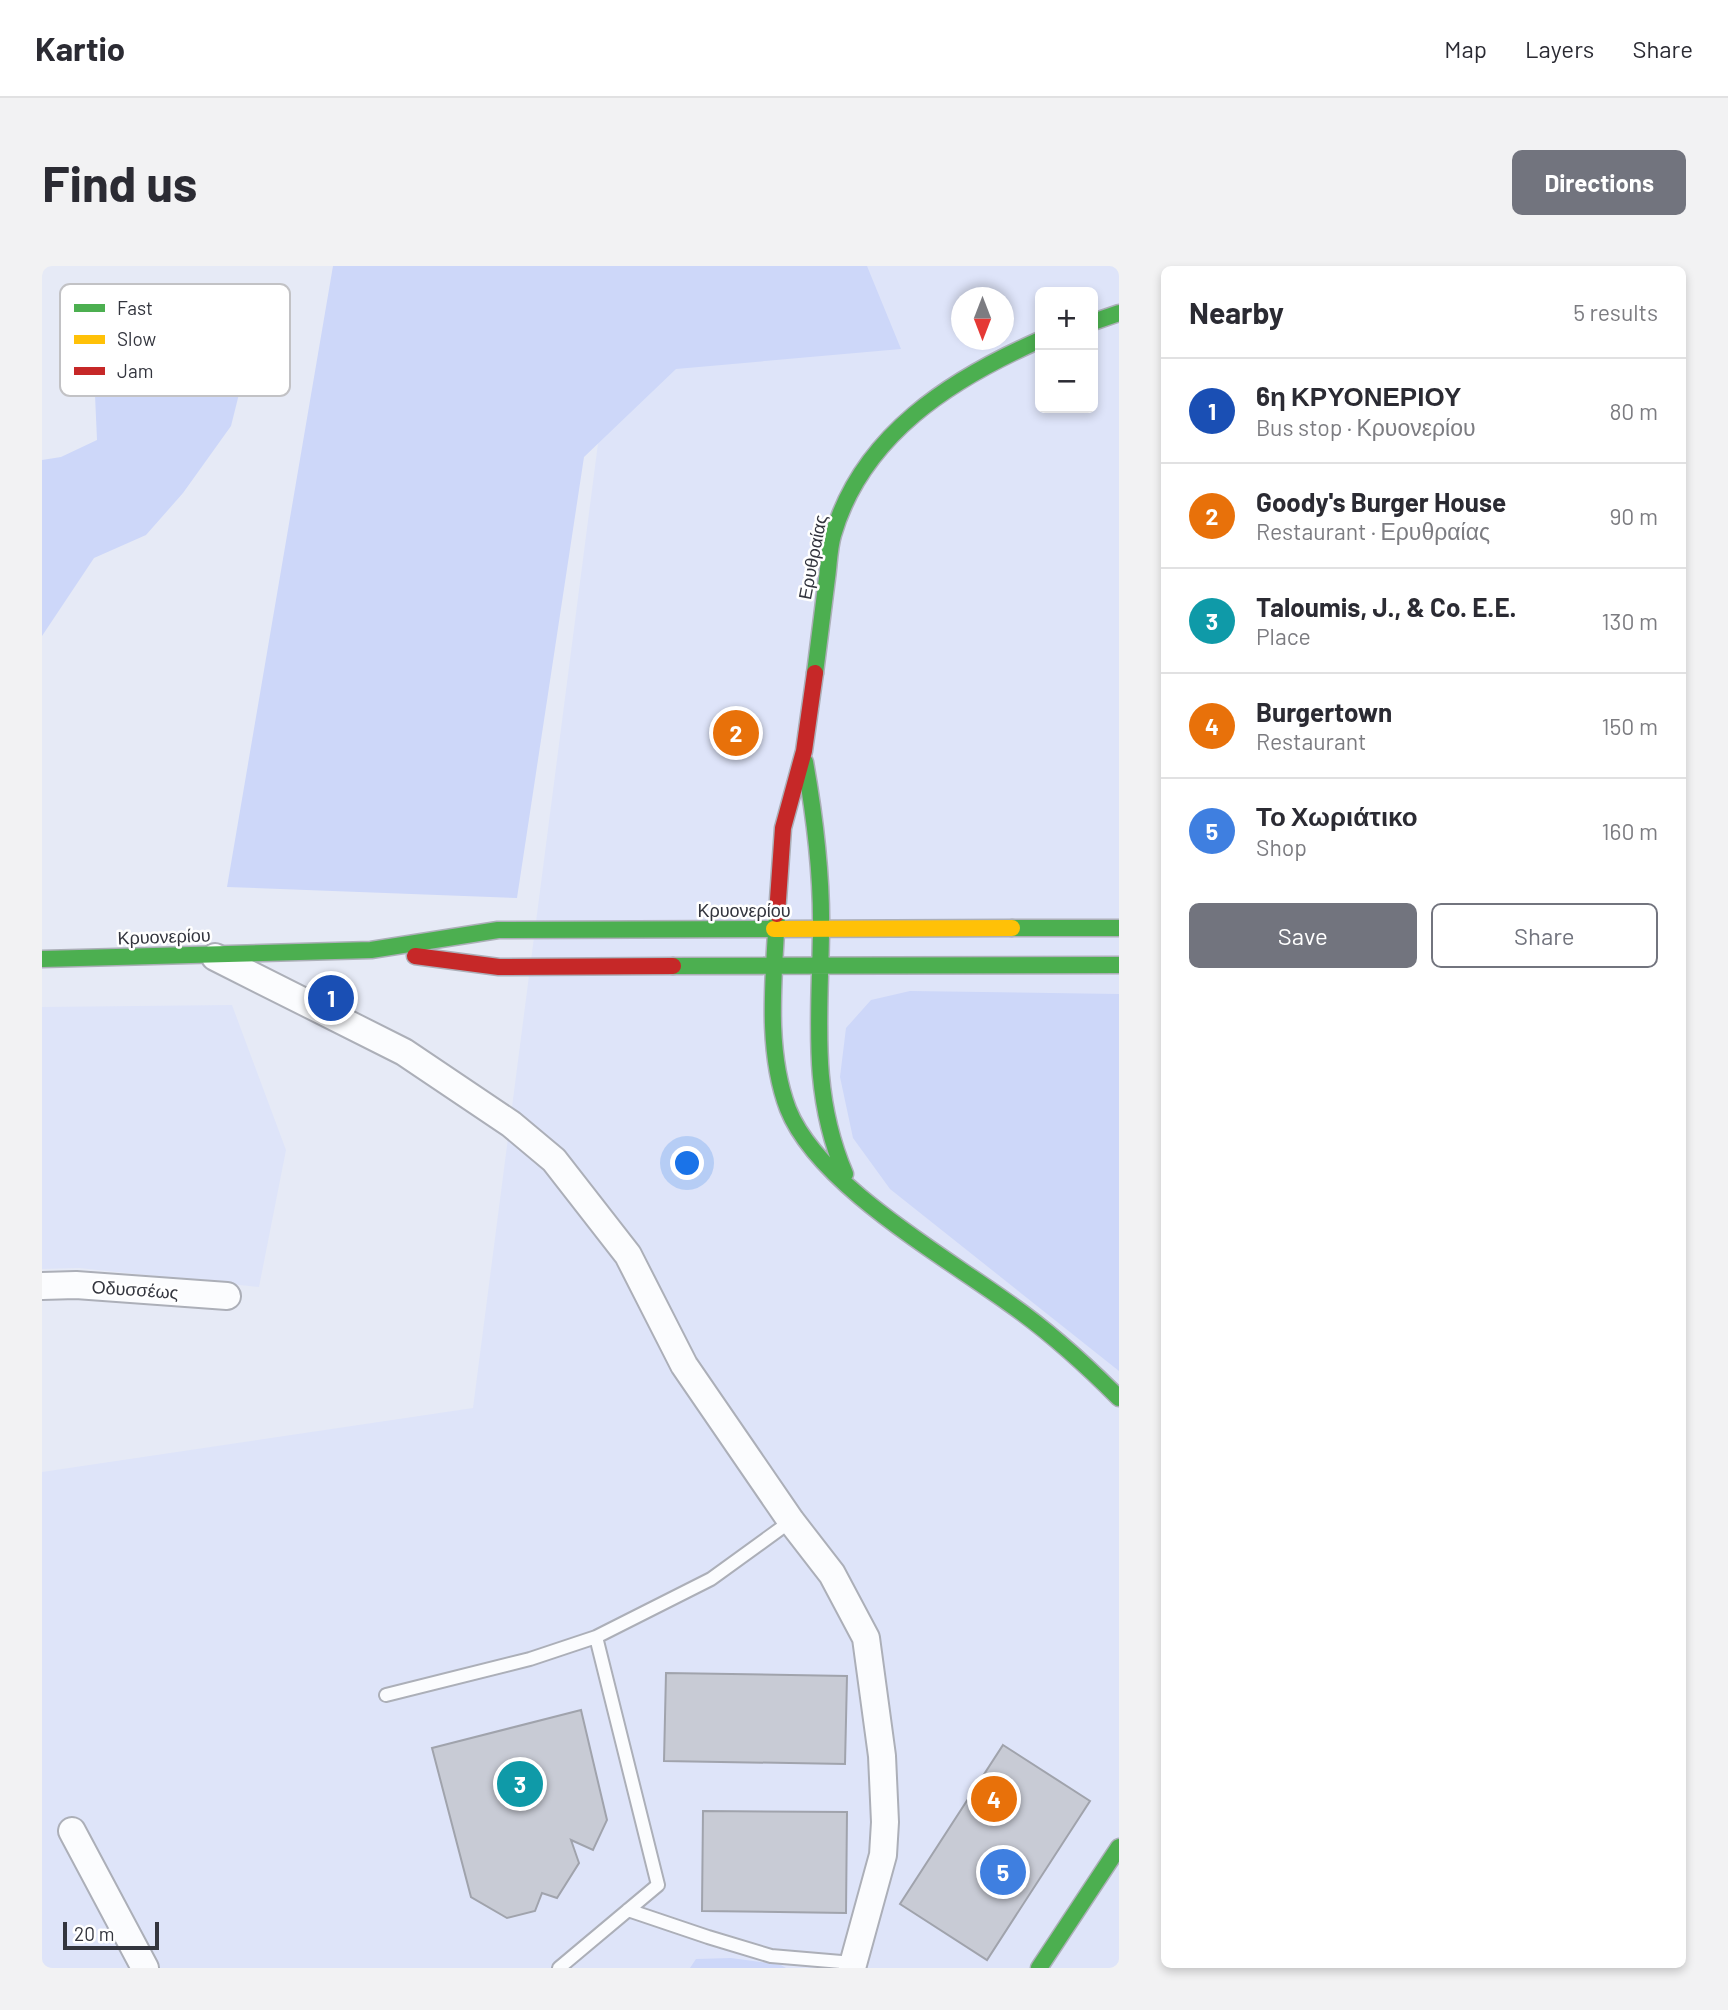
<!DOCTYPE html>
<meta charset="utf-8">
<style>
:root{--surface:#fff;--page:#f2f2f3;--text:#2b2b33;--muted:#7c7c81;--line:#e1e1e2;--accent:#72747e}
body{margin:0;font-family:Barlow,sans-serif;background:var(--page);color:var(--text)}
.controls{position:absolute;right:21px;top:21px;display:grid;overflow:hidden;border-radius:10px;box-shadow:0 4px 10px #0003}
.controls button{width:63px;height:63px;display:grid;place-items:center;padding:0;border:0;border-bottom:2px solid var(--line);background:var(--surface);color:var(--text);font:35px sans-serif}
.compass{position:absolute;left:909px;top:21px;width:63px;height:63px;border-radius:50%;background:var(--surface);box-shadow:0 4px 10px #0003;rotate:180deg}
.scale{position:absolute;left:21px;bottom:18px;width:96px;box-sizing:border-box;padding-left:7px;border:4px solid #33353e;border-top:0;font-size:19px;line-height:24px;white-space:nowrap;color:#33353e;-webkit-text-stroke:5px #fff;paint-order:stroke}
.you{position:absolute;left:646px;top:898px;width:24px;height:24px;margin:-18px;border:5px solid #fff;border-radius:50%;background:#1a73e8;box-shadow:0 0 0 10px #1a73e833}
.badge{display:grid;place-items:center;width:46px;height:46px;border-radius:50%;background:var(--accent);color:#fff;font-size:23px;font-weight:700}
.pin{position:absolute;translate:-50% -50%;border:4px solid #fff;box-shadow:0 2px 7px #0006}
.list{margin:0;padding:0;list-style:none}
h2{display:flex;justify-content:space-between;align-items:center;height:91px;margin:0;padding:0 28px;font-size:30px}
h2 small{font-size:23px;font-weight:400;color:var(--muted)}
.list li{display:grid;grid-template-columns:46px 1fr auto;gap:21px;align-items:center;box-sizing:border-box;height:105px;padding:0 28px;border-top:2px solid var(--line)}
.list b{display:block;font-size:26px;white-space:nowrap}
.list p{margin:0;font-size:23px;white-space:nowrap;color:var(--muted)}
.list em{font-size:23px;font-style:normal;color:var(--muted)}
.actions{display:flex;gap:14px;padding:21px 28px}
.actions a{flex:1;padding:16px 0;border:2px solid var(--accent);border-radius:10px;text-align:center;font-size:24px;color:var(--accent)}
.actions .main{background:var(--accent);color:#fff}
.map{position:relative;flex:none;width:1077px;height:1702px;overflow:hidden;border-radius:10px}
header{display:flex;align-items:center;gap:42px;box-sizing:border-box;height:98px;padding:0 35px;background:var(--surface);border-bottom:2px solid var(--line)}
header strong{font-size:33px}
nav{display:flex;gap:38px;margin-inline-start:auto;font-size:24px}
.intro{display:flex;align-items:center;justify-content:space-between;box-sizing:border-box;height:168px;padding:0 42px}
h1{margin:0;font-size:49px}
.button{padding:18px 32px;border-radius:10px;background:var(--accent);color:#fff;font-size:24px;font-weight:700}
main{display:flex;gap:42px;padding:0 42px}
aside{flex:1;background:var(--surface);border-radius:10px;box-shadow:0 4px 10px #0003}
.map>svg:first-child{display:block}
.built{fill:#dee4f9;fill-rule:evenodd}
.green{fill:#cdd7f9}
.building{fill:#c8cbd5;stroke:#a0a3ac;stroke-width:2}
.lines{fill:none;stroke-linecap:round;stroke-linejoin:round}
.lane-casing{stroke:#acafb8;stroke-width:16}
.street-casing{stroke:#acafb8;stroke-width:30}
.fast-casing{stroke:#acafb8;stroke-width:19}
.slow-casing{stroke:#acafb8;stroke-width:19}
.jam-casing{stroke:#acafb8;stroke-width:19}
.lane{stroke:#fbfcfe;stroke-width:12}
.street{stroke:#fbfcfe;stroke-width:26}
.fast{stroke:#4caf50;stroke-width:16}
.slow{stroke:#ffc107;stroke-width:16}
.jam{stroke:#c62828;stroke-width:16}
.labels{text-anchor:middle;dominant-baseline:central;stroke-width:5;stroke-linejoin:round;paint-order:stroke}
.street-label{font-size:18px;fill:#33353e;stroke:#fff}
.key{fill:#fff;stroke:#c2c2c5;stroke-width:2}
.key-label{font-size:19px;fill:#33353e}
</style>
<header>
<strong>Kartio</strong>
<nav><a>Map</a><a>Layers</a><a>Share</a></nav>
</header>
<div class="intro"><h1>Find us</h1><a class="button">Directions</a></div>
<main>
<div class="map">
<svg width="1077" height="1702" viewBox="0 0 1077 1702">
<rect width="100%" height="100%" fill="#e6eaf6"/>
<path class="built" d="M579,0H1077V1702H0V1206L431,1142ZM998,26H1051V142H998ZM920,32H962V74H920Z
M190,739L244,884L217,1021L37,1002L0,1003V741Z"/>
<path class="green" d="M291,0H825L859,83L634,103L542,191L475,632L185,621Z
M203,104L189,160L141,227L104,269L52,292L0,370V194L19,191L55,174L53,129Z
M868,725L1077,728V1105L848,923L811,872L798,811L804,762L829,734Z
M689,1692L739,1699L744,1702H648L654,1693Z"/>
<path class="building" d="M624,1407L805,1410L803,1498L622,1495Z
M539,1444L565,1554L551,1584L529,1574L537,1597L515,1632L500,1627L493,1645L465,1652L429,1631L390,1482Z
M961,1479L1048,1535L945,1694L858,1638Z
M661,1545L805,1546L804,1647L660,1645Z"/>
<g class="lines">
<g class="lane-casing">
<path id="lane" d="M344,1429L488,1393L554,1371L669,1313L749,1255
M586,1644L666,1671L729,1690L811,1697
M517,1702L616,1619L554,1371"/>
</g>
<g class="street-casing">
<path id="street" d="M173,691L362,786L469,858L512,894L586,989L642,1099L749,1255L790,1308L824,1372L840,1490L843,1556L841,1589L810,1702
M0,1020L34,1019L185,1030
M30,1565L103,1702"/>
</g>
<g class="fast-casing">
<path id="fast" d="M1051,56L1077,47
M773,407C777,376 781,344 785,312C787,298 787,283 791,269C820,169 909,113 998,74
M763,496C773,552 780,609 779,666C778,752 768,826 803,908
M735,648C732,710 723,783 746,843C776,919 902,990 968,1038C1008,1066 1043,1098 1077,1132
M970,662H1077
M0,693L329,684L456,664L732,663
M631,700L1077,699
M997,1702L1077,1581"/>
</g>
<g class="slow-casing">
<path id="slow" d="M732,663L970,662"/>
</g>
<g class="jam-casing">
<path id="jam" d="M735,648L741,562L762,485L773,407
M373,690L457,701L631,700"/>
</g>
<use href="#lane" class="lane"/>
<use href="#street" class="street"/>
<use href="#fast" class="fast"/>
<use href="#slow" class="slow"/>
<use href="#jam" class="jam"/>
</g>
<g class="labels">
<g class="street-label">
<text transform="translate(770 291) rotate(-79)">Ερυθραίας</text>
<text x="702" y="644">Κρυονερίου</text>
<text transform="translate(122 670) rotate(-2)">Κρυονερίου</text>
<text transform="translate(93 1023) rotate(4)">Οδυσσέως</text>
</g>
</g>
<rect x="18" y="18" width="230" height="112" rx="10" class="key"/>
<rect x="32" y="38" width="31" height="8" fill="#4caf50"/>
<rect x="32" y="69" width="31" height="9" fill="#ffc107"/>
<rect x="32" y="101" width="31" height="8" fill="#c62828"/>
<g class="key-label">
<text x="75" y="49">Fast</text>
<text x="75" y="80">Slow</text>
<text x="75" y="112">Jam</text>
</g>
</svg>
<div class="controls">
<button>+</button>
<button>−</button>
</div>
<svg class="compass" viewBox="-18 -18 36 36"><path d="M0-13l5 13h-10z" fill="#e53935"/><path d="M0 13l5-13h-10z" fill="#7c7c81"/></svg>
<div class="scale">20 m</div>
<div class="you"></div>
<div class="pin badge" style="left:289px;top:732px;background:#1a4fb4">1</div>
<div class="pin badge" style="left:694px;top:467px;background:#e8710a">2</div>
<div class="pin badge" style="left:478px;top:1518px;background:#0f9aa8">3</div>
<div class="pin badge" style="left:952px;top:1533px;background:#e8710a">4</div>
<div class="pin badge" style="left:961px;top:1606px;background:#3f7fe0">5</div>
</div>
<aside>
<h2>Nearby<small>5 results</small></h2>
<ul class="list">
<li><span class="badge" style="background:#1a4fb4">1</span><div><b>6η ΚΡΥΟΝΕΡΙΟΥ</b><p>Bus stop · Κρυονερίου</p></div><em>80 m</em></li>
<li><span class="badge" style="background:#e8710a">2</span><div><b>Goody's Burger House</b><p>Restaurant · Ερυθραίας</p></div><em>90 m</em></li>
<li><span class="badge" style="background:#0f9aa8">3</span><div><b>Taloumis, J., &amp; Co. E.E.</b><p>Place</p></div><em>130 m</em></li>
<li><span class="badge" style="background:#e8710a">4</span><div><b>Burgertown</b><p>Restaurant</p></div><em>150 m</em></li>
<li><span class="badge" style="background:#3f7fe0">5</span><div><b>Το Χωριάτικο</b><p>Shop</p></div><em>160 m</em></li>
</ul>
<div class="actions"><a class="main">Save</a><a>Share</a></div>
</aside>
</main>
